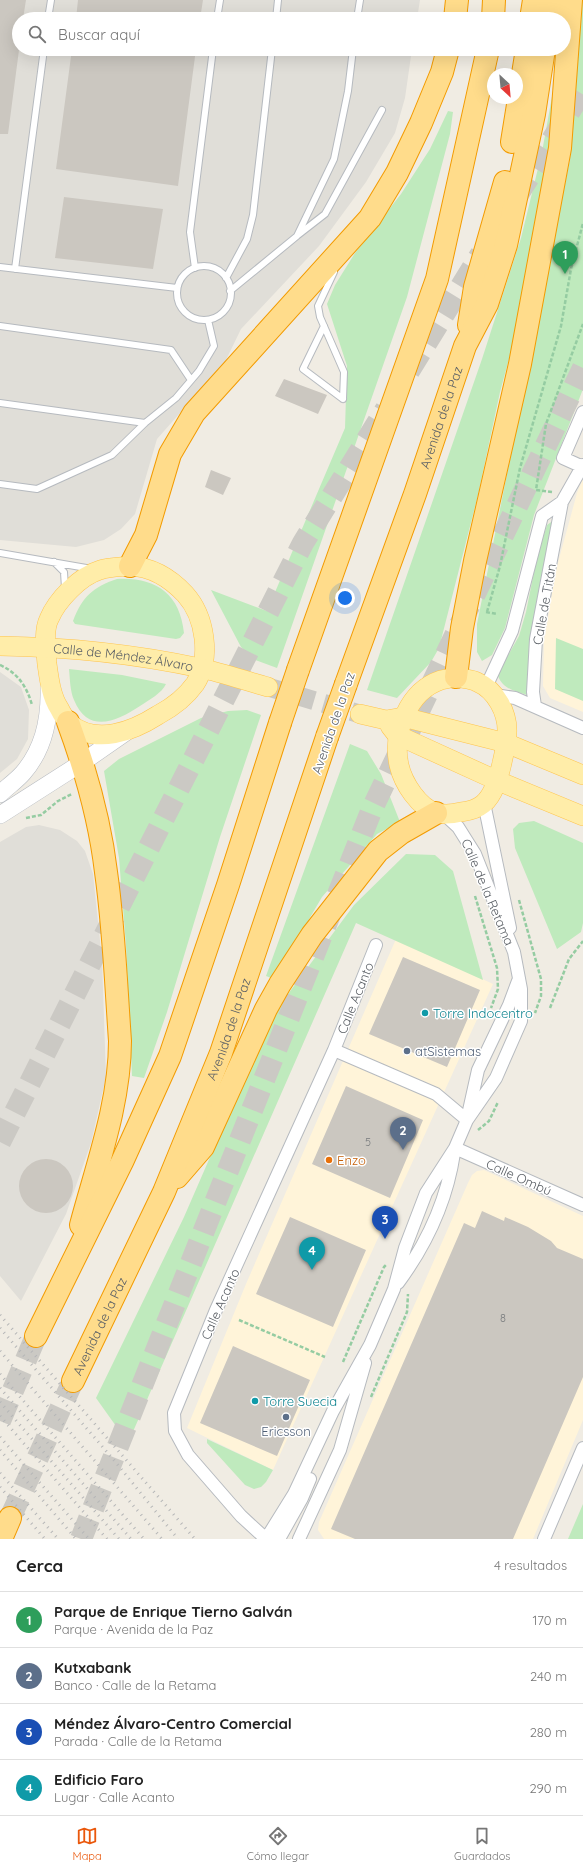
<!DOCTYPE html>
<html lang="es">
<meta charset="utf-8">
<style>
:root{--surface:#fff;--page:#f2f2f2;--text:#222;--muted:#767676;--line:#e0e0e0;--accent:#ea580c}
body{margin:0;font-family:Quicksand,sans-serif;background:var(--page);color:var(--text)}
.compass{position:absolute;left:487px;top:68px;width:36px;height:36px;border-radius:50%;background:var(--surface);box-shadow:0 4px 16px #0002;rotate:154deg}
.you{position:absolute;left:345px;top:598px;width:14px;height:14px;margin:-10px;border:3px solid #fff;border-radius:50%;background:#1a73e8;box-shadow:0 0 0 6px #1a73e833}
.badge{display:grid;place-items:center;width:26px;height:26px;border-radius:50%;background:var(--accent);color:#fff;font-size:13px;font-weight:700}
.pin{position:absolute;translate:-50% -33px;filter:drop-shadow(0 1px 2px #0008)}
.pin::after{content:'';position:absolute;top:21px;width:14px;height:12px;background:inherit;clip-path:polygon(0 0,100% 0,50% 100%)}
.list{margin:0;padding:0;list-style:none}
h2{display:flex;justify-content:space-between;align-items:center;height:52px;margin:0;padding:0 16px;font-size:17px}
h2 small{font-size:13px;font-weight:400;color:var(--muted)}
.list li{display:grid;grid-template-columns:26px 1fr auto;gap:12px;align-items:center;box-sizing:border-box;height:56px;padding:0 16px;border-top:1px solid var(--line)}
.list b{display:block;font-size:15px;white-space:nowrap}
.list p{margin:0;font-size:13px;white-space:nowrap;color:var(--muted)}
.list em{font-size:13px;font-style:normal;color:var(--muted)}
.icon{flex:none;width:22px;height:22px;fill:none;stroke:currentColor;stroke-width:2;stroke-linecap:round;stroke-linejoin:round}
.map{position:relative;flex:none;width:583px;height:1539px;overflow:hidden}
.search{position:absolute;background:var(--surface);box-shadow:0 4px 16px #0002;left:12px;right:12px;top:12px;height:44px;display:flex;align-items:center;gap:10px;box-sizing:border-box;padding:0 14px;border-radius:22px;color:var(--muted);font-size:15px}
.sheet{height:276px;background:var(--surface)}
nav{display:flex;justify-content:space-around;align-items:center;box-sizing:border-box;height:56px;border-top:1px solid var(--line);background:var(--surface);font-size:11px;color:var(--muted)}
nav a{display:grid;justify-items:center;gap:2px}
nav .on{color:var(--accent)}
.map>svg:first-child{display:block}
.commercial{fill:#fff4d9}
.industrial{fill:#e0ded8}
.green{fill:#bfeabd}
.building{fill:#cbc7c0}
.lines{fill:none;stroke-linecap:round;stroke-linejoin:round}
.primary-tunnel{stroke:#cbc9c4;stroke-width:19;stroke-dasharray:19 10;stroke-linecap:butt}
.highway-tunnel{stroke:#cbc9c4;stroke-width:22;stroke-dasharray:22 11;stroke-linecap:butt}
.lane-casing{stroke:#b6babf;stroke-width:8}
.street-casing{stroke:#b6babf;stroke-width:14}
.secondary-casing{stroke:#b7bbc1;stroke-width:18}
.primary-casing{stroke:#ffc44d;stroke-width:20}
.highway-casing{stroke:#f39b00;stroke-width:24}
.path{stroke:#95cca2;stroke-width:2.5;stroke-dasharray:4 2;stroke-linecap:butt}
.lane{stroke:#fff;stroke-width:6}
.street{stroke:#fff;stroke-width:12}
.secondary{stroke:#fff;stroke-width:17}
.primary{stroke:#ffeda9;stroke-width:19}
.highway{stroke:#ffdc8b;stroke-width:22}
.rail{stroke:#b5b6b7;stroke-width:3;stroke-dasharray:1 5;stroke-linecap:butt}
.highway-bridge-casing{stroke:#f39b00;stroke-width:24;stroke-linecap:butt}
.highway-bridge{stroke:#ffdc8b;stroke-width:22}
.culture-dot{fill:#0f9aa8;stroke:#fff;stroke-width:1.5}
.service-dot{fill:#5c6f8a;stroke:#fff;stroke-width:1.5}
.food-dot{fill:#e8710a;stroke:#fff;stroke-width:1.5}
.labels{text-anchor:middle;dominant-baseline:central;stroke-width:3;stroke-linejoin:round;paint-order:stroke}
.number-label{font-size:11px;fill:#777a7c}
.street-label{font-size:13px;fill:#5b6066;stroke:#fff}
.culture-label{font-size:13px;fill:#0d838f;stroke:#fff;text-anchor:start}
.service-label{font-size:13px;fill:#4e5e75;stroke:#fff;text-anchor:start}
.food-label{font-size:13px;fill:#c56008;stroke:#fff;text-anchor:start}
</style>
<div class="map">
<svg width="583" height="1539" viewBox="0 0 583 1539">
<rect width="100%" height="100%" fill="#f0ece3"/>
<path class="commercial" d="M583,479V712L550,698L543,686L544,641L556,570L577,493Z
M396,939L493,984L273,1470L187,1428L246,1284Z
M484,1170L583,1216V1420L533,1539H324L318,1530L319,1522L468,1183L472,1175L477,1171Z"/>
<path class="industrial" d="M0,0H420L417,19H19V49H412L405,98L395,133L366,182L319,246L241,329L225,362L157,439L135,514L121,529L104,540L76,547L0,540Z
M0,672L21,687L29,710L28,739L17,759L0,773Z
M39,825L60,830L77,841L85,851L93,874L102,960L106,1077L91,1143L66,1214L21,1301L0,1276V842L26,827Z"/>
<path class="green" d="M578,0H583V389L534,515L505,628L492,655L482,661L477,652V624L570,159Z
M553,91L556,92L552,146L515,337L500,392L478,495L439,648L431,662L397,698L367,690L482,359L521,238L542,152Z
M448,111L453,112L450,134L407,297L277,668L253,659L241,647L211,590L267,611L345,428L347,366L327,304L335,285L355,253L401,194L430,149Z
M554,520L530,639L527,695C515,691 503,689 498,676L502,666L519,636L526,612L537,557L547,525Z
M117,579C155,577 180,593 184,633L180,638L176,639L75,624L73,621C82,597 93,587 117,579Z
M556,638L583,649V701L555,689Z
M69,669L122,675L166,684C162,693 149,700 140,706C116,722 88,734 74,700C70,691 70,679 69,669Z
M247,710L261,715L220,837L167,1012L144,1078L132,1076L126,945L119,858L104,771L119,759L201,718L228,711Z
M350,744L367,751L381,774L400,822L377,834L322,897L274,979L266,976Z
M534,821L583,843V923L581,932L557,949L515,848L513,829L519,823Z
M406,854L435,855L453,871L483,980L356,923L128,1443L96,1398L184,1217L271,1017L354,905Z
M207,1439L273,1470L266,1482L261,1487L254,1489L245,1485L207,1443Z
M583,1504V1539H568Z"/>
<path class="building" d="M0,0H26L23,19H19V50L8,134H0Z
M78,0H203L200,19H76Z
M72,49H196L178,186L56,169Z
M64,197L163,209L153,269L55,258Z
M284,379L327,395L318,414L275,396Z
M211,470L231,478L223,495L205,487Z
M403,957L480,990L447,1067L369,1034Z
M346,1086L423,1120L390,1198L312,1164Z
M19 1186a27 27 0 1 1 54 0a27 27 0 1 1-54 0Z
M482,1211L504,1221L505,1217L528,1227L551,1241L557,1248L583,1259V1377L513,1539H355L331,1529L464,1223L475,1228Z
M290,1217L366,1250L333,1327L256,1294Z
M233,1346L310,1380L277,1456L200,1423Z"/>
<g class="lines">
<path class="primary-tunnel" d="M268,687L360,714"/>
<path class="highway-tunnel" d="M517,196L583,90
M409,371L481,254
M0,1142L303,543L386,409
M0,1421L36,1336
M10,1518L73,1381
M81,1539L372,809L583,368"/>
<g class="lane-casing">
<path id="lane" d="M48,19L51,0
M217,19L220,0
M276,19L278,0
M357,19L360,0
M298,235L325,214L382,110
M177 293a27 27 0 1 1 54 0a27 27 0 1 1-54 0Z
M0,267L177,288
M195,268L190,232L213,49
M15,269L44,49
M334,272L318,306L320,317L344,372L343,399
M226,278L247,239L253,215L272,49
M230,291L297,236L334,159L348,91L353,49
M0,326L171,350L191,380
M324,326L303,369L343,399
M0,403L145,423
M0,484L37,489L112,455L145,423L176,398L199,371L214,346L208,320
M0,553L92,569
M54,562L64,572L65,588"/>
</g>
<g class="street-casing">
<path id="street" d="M583,412L563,458L583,467
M486,687L512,631L542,516L562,502
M495,695L515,698L583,728
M535,706L533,692L536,639L562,502L583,465
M484,803L510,928
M334,1050L376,945
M468,1115L478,1070L509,1005L518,981
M455,1148L583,1205
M398,1283C426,1245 447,1200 454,1153
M266,1539L294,1494L333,1411L370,1345L394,1289L405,1248L426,1193L455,1148L467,1120L496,1078L521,1021V989L514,952L475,854L458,827L445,815
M266,1539L241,1516L188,1455L175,1431L174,1413L216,1310L334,1050L436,1094L467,1120
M279,1539L302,1498L310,1479
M299,1539L340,1450L365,1363
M544,1539L583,1448"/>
</g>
<g class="secondary-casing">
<path id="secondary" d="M0,794C7,787 16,781 23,773C44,749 50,718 49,687
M0,815L83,762L126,732"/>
</g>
<g class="primary-casing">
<g id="primary">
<path d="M130,566C152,567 170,578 185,594C205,616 212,658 195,684C185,698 173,707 158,715C133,731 96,746 69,723C65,719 61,712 59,708C51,696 49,678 47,664C46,652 43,631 49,619C57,600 80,576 100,570C109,567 120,567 130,566Z"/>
<path id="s1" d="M0,646C67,647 135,654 200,668C223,673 246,681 268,687"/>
<path d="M456,677C463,679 471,679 477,682C496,690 508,713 507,733C507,743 504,753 502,763C499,776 494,795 483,804C477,809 469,811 461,812C453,814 445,815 437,813C419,808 403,783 399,765C392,733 408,691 441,680C446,679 451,678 456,677Z"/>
<path d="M360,714L386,720L403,717L506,743L583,775"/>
<path d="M390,726L397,735L498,781L583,816"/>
</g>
</g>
<g class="highway-casing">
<g id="highway">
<path d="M455,19L457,0"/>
<path d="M493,19L494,0"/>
<path d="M531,19L534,0"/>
<path d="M549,19L551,0"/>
<path d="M512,142L527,49"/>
<path d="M469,325L475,287L505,182"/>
<path d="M130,566L146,535L170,454L194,413L370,218L397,173L421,123L442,72L448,49"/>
<path d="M298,670L437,279L488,49"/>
<path d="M456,677L462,628L475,561L520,364L560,148L571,0"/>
<path id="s2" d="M346,684L415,494L465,346L487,304L506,245L534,114L544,49"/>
<path d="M68,722C86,771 100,821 106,872C114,928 116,985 120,1041C120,1103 97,1165 81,1225"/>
<path d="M177,1177L203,1147L266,1009L280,984L312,935L378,851L401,833L436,813"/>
<path d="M36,1336L122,1162L170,1056L228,885L280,723"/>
<path id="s3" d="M73,1381L164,1192L221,1053L327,737"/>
<path d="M1,1539L10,1518"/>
</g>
</g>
<path class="path" d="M552,492L536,490L546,424L583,324
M486,612L497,614
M487,612L500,566L520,468L561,326L571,269L583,223
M0,665C18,673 27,687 32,705
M26,818L41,815L58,801L72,794
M475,896L497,968L498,989L491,1008
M519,900L541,979V996L535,1013
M550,1008L569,959L583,941
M478,1130L489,1121L498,1102
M239,1320L325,1357
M343,1362L384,1267L387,1264
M371,1397L407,1312L408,1294"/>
<use href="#lane" class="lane"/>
<use href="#street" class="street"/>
<use href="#secondary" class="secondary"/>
<use href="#primary" class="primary"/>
<use href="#highway" class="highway"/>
<path class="rail" d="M0,1315L195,1539
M0,1328L113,1459L178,1539
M0,1351L162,1539
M0,1374L144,1539
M0,1388L131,1539
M0,1402L119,1539
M0,1416L107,1539
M0,1437L89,1539
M0,1450L76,1539
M0,1473L58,1539
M0,1487L45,1539"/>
<g class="highway-bridge-casing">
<path id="highway-bridge" d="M280,723L298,670
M327,737L346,684"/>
</g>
<use href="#highway-bridge" class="highway-bridge"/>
</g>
<g class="culture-dot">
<circle cx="425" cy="1013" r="4"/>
<circle cx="255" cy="1401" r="4"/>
</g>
<g class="service-dot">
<circle cx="407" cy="1051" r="4"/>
<circle cx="286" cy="1417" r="4"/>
</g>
<circle class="food-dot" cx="329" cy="1160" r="4"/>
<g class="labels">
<g class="number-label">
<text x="368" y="1142">5</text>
<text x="503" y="1318">8</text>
</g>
<g class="street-label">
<text stroke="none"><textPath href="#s2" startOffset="283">Avenida de la Paz</textPath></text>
<text transform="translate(544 604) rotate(-80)">Calle de Titán</text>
<text stroke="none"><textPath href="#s1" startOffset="124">Calle de Méndez Álvaro</textPath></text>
<text transform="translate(333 723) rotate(-71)">Avenida de la Paz</text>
<text transform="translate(488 892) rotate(67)">Calle de la Retama</text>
<text transform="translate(355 998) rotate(-68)">Calle Acanto</text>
<text stroke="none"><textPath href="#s3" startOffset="385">Avenida de la Paz</textPath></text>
<text transform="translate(519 1177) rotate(24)">Calle Ombú</text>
<text transform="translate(220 1304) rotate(-66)">Calle Acanto</text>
<text stroke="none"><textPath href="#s3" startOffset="61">Avenida de la Paz</textPath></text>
</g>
<g class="culture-label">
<text x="433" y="1013">Torre Indocentro</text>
<text x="263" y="1401">Torre Suecia</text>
</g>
<g class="service-label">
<text x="415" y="1051">atSistemas</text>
<text x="286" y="1431" text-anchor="middle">Ericsson</text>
</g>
<g class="food-label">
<text x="337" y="1160">Enzo</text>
</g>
</g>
</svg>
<svg class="compass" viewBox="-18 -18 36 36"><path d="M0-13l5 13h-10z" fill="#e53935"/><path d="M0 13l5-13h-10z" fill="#767676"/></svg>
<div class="you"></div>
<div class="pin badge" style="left:565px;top:274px;background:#2e9e5b">1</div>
<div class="pin badge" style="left:403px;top:1150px;background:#5c6f8a">2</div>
<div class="pin badge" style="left:385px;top:1239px;background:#1a4fb4">3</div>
<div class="pin badge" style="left:312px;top:1270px;background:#0f9aa8">4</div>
<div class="search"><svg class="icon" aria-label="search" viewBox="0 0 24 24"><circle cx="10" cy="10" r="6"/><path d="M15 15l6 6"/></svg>Buscar aquí</div>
</div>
<section class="sheet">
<h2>Cerca<small>4 resultados</small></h2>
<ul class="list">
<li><span class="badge" style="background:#2e9e5b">1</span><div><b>Parque de Enrique Tierno Galván</b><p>Parque · Avenida de la Paz</p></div><em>170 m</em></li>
<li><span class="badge" style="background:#5c6f8a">2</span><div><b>Kutxabank</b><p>Banco · Calle de la Retama</p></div><em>240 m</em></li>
<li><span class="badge" style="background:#1a4fb4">3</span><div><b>Méndez Álvaro-Centro Comercial</b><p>Parada · Calle de la Retama</p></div><em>280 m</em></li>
<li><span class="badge" style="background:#0f9aa8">4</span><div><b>Edificio Faro</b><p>Lugar · Calle Acanto</p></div><em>290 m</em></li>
</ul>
</section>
<nav>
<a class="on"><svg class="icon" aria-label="map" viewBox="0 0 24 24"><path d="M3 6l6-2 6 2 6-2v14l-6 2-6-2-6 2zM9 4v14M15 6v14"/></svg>Mapa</a>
<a><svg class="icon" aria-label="directions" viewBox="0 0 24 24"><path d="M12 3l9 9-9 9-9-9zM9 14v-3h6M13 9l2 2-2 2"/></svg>Cómo llegar</a>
<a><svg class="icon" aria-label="saved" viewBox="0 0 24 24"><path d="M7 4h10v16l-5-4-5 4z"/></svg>Guardados</a>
</nav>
